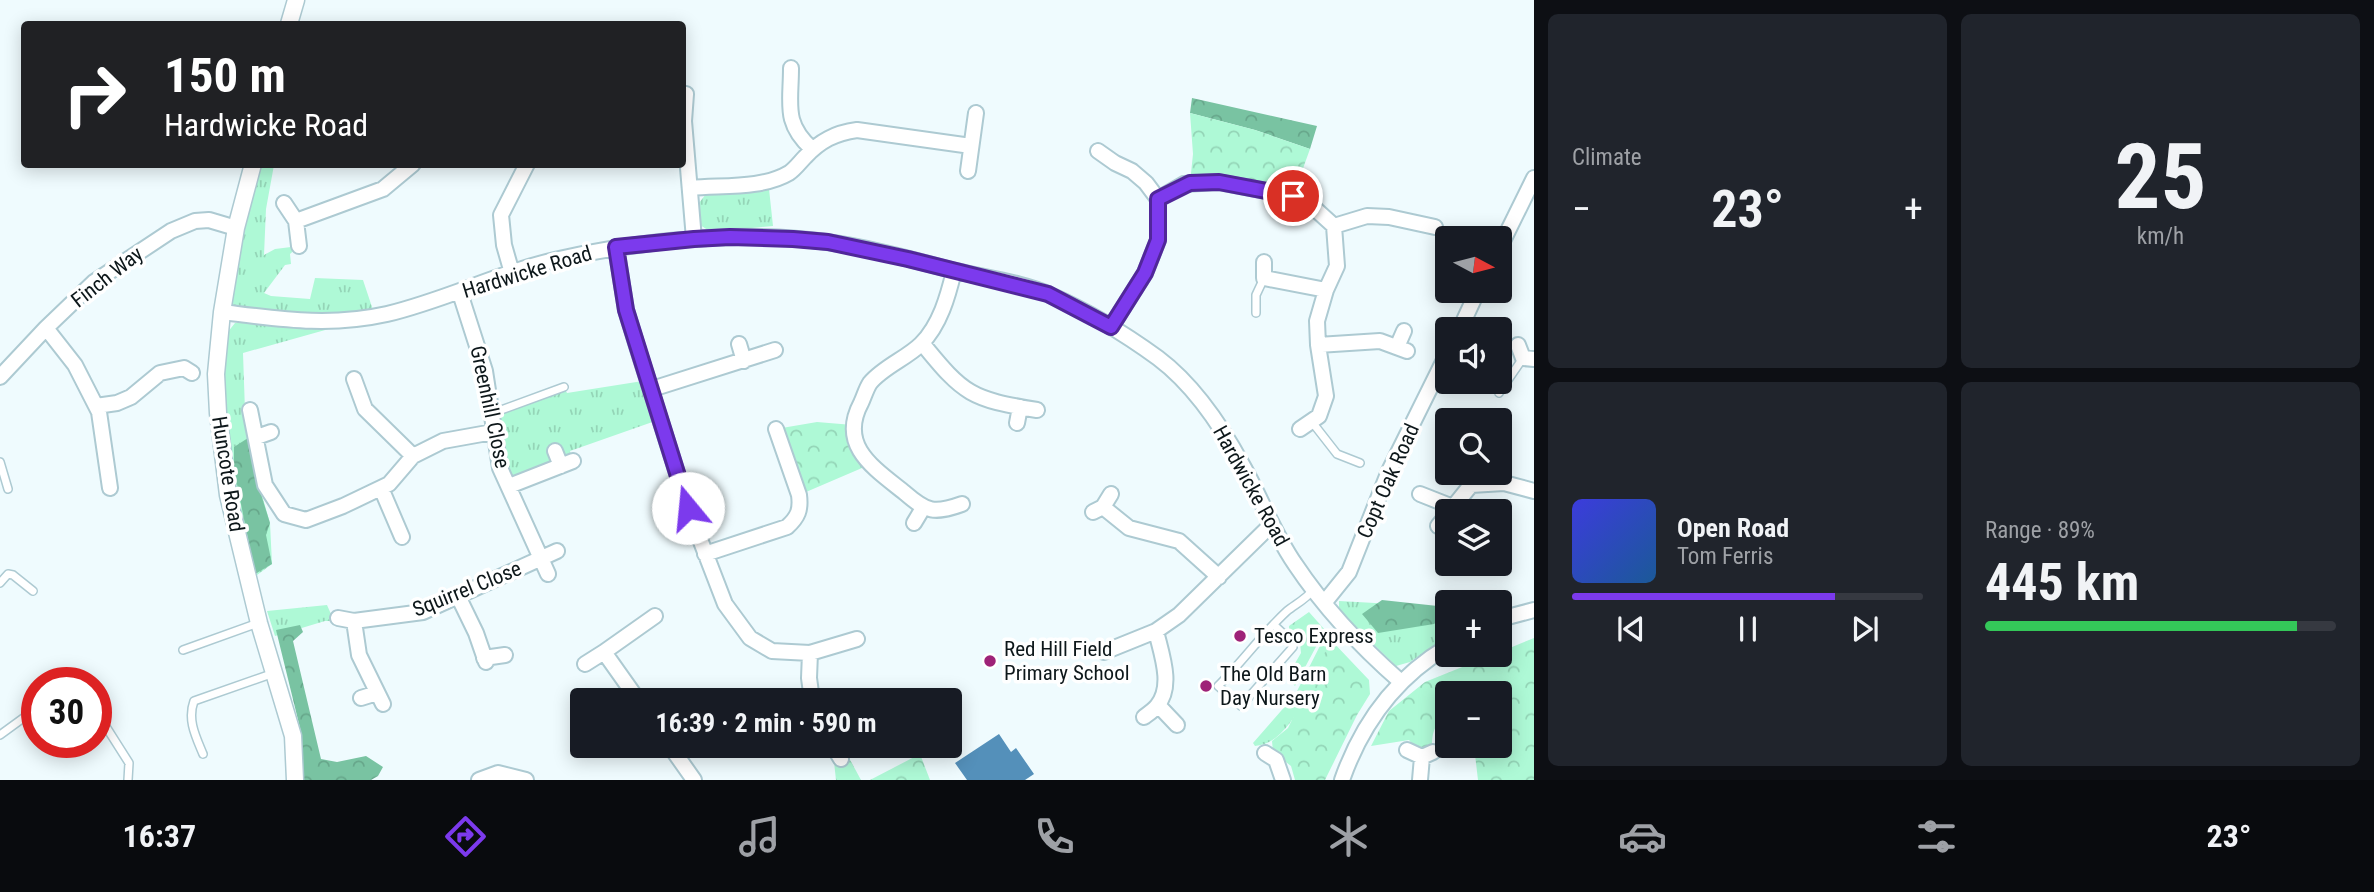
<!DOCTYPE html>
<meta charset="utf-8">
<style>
:root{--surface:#171b24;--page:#20242c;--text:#f1f3f6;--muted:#9ea1a6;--line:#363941;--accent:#7c3aed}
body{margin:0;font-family:"Roboto Condensed",sans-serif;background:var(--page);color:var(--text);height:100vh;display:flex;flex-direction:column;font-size:26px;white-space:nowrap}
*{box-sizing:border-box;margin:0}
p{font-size:23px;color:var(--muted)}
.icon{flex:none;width:38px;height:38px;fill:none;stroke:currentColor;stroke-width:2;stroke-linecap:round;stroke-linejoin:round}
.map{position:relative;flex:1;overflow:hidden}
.panel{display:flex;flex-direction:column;gap:14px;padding:14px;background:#0d0f14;width:840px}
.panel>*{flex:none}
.top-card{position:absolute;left:21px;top:21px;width:665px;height:147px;border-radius:7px;box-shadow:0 4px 18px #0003;background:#202124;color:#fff;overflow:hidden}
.needle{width:46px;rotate:97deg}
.buttons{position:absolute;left:1435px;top:226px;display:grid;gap:14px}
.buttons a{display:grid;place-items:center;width:77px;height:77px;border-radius:7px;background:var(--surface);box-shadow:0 4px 18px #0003;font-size:35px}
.speed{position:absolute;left:21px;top:667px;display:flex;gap:14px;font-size:35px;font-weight:700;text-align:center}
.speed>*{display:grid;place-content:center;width:91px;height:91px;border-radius:50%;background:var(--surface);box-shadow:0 4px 18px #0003;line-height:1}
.speed .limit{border:10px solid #d22;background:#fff;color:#111}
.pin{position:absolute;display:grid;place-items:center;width:60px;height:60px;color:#fff;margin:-30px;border:4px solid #fff;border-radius:50%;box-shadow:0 2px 7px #0007}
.me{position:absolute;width:77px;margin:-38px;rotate:343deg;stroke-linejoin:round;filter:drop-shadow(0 0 5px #0008)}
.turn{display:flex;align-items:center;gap:24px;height:147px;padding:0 28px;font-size:32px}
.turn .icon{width:91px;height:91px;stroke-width:2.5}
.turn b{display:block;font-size:49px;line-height:60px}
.big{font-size:52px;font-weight:700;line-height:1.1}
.panel .widget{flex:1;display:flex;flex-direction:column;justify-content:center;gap:10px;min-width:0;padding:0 24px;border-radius:10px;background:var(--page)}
.panel .dial{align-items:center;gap:0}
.dial b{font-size:91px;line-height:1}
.song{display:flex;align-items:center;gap:21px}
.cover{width:84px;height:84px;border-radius:10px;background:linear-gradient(135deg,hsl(240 70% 55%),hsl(210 70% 35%))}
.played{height:7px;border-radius:4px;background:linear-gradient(90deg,var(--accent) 75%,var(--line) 75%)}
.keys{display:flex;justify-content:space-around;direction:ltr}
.heat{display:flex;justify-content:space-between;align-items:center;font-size:38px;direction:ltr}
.charge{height:10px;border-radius:5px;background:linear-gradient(90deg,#34c759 89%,var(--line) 0)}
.panel .tiles{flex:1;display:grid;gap:14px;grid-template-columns:repeat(2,1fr)}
.trip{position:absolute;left:570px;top:688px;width:392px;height:70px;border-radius:7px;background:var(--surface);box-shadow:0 4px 18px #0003;font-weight:700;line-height:70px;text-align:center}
.menu{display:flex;height:112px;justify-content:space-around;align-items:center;background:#090b0e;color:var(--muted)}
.menu .icon{width:49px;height:49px}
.menu .selected{color:var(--accent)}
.menu b{font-size:32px;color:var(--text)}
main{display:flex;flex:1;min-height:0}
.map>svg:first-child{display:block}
</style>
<main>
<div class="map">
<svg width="1534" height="780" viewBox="0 0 1534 780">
<defs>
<pattern id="grass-tufts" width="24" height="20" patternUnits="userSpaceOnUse" patternTransform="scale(1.75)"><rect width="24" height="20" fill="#aef9d6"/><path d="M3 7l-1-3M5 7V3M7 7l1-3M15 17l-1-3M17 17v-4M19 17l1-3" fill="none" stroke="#94d5b7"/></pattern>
<pattern id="forest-crowns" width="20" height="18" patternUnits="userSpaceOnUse" patternTransform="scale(1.75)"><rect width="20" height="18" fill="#79c3a2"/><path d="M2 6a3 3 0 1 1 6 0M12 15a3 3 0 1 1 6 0" fill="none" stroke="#67a78b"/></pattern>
<pattern id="park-crowns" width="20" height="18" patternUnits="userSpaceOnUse" patternTransform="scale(1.75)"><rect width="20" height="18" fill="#aef9d6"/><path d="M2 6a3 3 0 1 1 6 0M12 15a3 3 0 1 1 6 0" fill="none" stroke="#94d5b7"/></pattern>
</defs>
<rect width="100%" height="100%" fill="#effbfe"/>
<!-- grass -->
<path fill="url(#grass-tufts)" d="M 253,165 L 274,165 L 266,209 L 264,255 L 275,249 L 299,246 L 290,254 L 291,264 L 285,265 L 264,293 L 271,296 L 310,299 L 315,278 L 363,280 L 375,316 L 243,353 L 245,411 L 257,478 L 270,523 L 272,564 L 253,578 L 225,446 L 223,338 L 235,323 L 271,321 L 222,312 Z
M 769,189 L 773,226 L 711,232 L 700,225 L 699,203 L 706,194 Z
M 649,380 L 661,419 L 570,451 L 573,461 L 509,486 L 493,413 L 564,387 L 567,393 Z
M 1339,601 L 1447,607 L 1447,637 L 1410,662 L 1396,666 L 1339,611 Z
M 327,605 L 334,621 L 325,621 L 275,636 L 267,611 Z
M 1309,612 L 1325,630 L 1295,686 L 1287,677 L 1301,653 L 1300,643 L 1289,633 L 1289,626 Z
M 1326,634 L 1331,640 C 1316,671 1294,744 1255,746 L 1253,743 L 1295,695 Z"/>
<!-- forest -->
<path fill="url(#forest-crowns)" d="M 1192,98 L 1317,126 L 1310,149 L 1255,130 L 1190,113 Z
M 248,438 L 260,491 L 270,523 L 266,535 L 272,564 L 255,574 L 234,469 L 234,447 Z
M 1382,600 L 1447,607 L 1447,614 L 1434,624 L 1378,633 L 1362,614 Z
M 300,625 L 303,632 L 293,641 L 321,759 L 337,762 L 366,756 L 383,767 L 378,776 L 371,780 L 303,780 L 301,732 L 276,630 Z"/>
<!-- park -->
<path fill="url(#park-crowns)" d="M 1190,113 L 1255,130 L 1310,149 L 1293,196 L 1190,183 L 1193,154 Z
M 817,422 L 853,425 L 869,465 L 799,495 L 776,429 Z
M 1534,638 L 1534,780 L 1478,780 L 1474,746 L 1500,746 L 1500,693 L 1447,693 L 1447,719 C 1433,722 1432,736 1432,748 L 1420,753 L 1409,740 L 1371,746 L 1389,711 L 1425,682 L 1492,655 L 1500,654 L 1500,652 Z
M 1331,640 L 1369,680 L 1370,694 L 1357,715 L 1325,780 L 1295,780 L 1291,766 L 1273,752 L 1272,741 L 1288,728 Z
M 920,754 L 930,780 L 870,780 Z
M 848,756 L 861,780 L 836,780 L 834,762 Z"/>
<!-- building -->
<path fill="#5490ba" d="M 999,734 L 1011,752 L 1016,748 L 1034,774 L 1025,780 L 967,780 L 955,763 Z"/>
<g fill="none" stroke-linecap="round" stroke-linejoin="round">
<defs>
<path id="service" d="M 1256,313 L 1256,295 L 1264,278
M 1499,393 L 1523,358
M 493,413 L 564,387
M 1312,422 L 1337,454 L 1360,463
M 0,462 L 8,489
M 0,583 L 8,574 L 13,575 L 33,591
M 1274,625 L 1290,640 L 1293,647 L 1241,706 L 1218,686 C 1242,662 1262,634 1287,611 C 1296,604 1306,599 1313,590
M 183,650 L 258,623
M 71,682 L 78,677
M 96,711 L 129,763 L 128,780
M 0,735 L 37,708
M 203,754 C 196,737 187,720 194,701 L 274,673"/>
<path id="minor" d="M 791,68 C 791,104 783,123 812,149
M 682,121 L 684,121 L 694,239
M 684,121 L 686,94
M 1098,151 L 1115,163 L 1132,171 L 1146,183 L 1158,199 L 1158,240 L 1145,273 L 1111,327
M 968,171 L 976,113
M 691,188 C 722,185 762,189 789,173 C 795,169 800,162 805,157 C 820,141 835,133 857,130 L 971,146
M 1158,199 L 1184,184 L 1218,182 L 1293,196 L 1313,207 L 1334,226 L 1337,266 L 1326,290 L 1317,321 L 1318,345 L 1326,396 L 1319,416 L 1300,429
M 284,203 L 296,221 L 383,189 L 413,164
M 296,221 L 299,246
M 1334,226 L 1367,216 L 1389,217 L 1435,227
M 616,247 L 626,310 L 636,343 L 688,508 L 725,604 L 750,638 L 772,651 L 810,653 L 809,678 L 812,700
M 1500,247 L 1534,178
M 1264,262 L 1264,278 L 1326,290
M 954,271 C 948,296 940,325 921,344 C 907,358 883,367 870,383 C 866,389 864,397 861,403 C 838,446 874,468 905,493 C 927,512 934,514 962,504
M 512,273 L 504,245 L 501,215 L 527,164
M 460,293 L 485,371 L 500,468 L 548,574
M 222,312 C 280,319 329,327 387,314 C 446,300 500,272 559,259 C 646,240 738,230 827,242 C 871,248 913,260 956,271 C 985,278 1024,283 1050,295 C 1087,311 1125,334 1158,358 C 1194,385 1222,427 1243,466 C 1261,498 1274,534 1295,564 C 1325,609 1361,647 1401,682
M 46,328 L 75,365 L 99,412 L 110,488
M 1460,329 L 1478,290
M 922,343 C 964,395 971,399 1037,410
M 739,344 L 744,361
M 1318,345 L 1380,341 L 1407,351
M 1518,345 L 1523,358 L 1534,359
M 1397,347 L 1404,331
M 0,377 L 46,328 L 94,282 L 171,231 L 195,221 L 209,220 L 236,228
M 354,379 L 365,409 L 413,456
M 652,389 L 775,350
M 96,406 L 117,403 L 131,397 L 160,373 L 184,368 L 192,373
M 250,410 L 265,485 L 284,514 L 306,520 L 343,506 L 389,484 L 413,456 L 443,441 L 493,432
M 1017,423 L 1020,407
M 257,437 L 271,432
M 555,451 L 561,466
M 509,486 L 573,461
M 381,488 L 402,537
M 1420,494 L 1453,507
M 1103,507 L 1111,494
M 1450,511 L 1471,485 L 1504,483 L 1534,491
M 1093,512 L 1103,507 L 1129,528 L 1179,541 L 1219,577
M 914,523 L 923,508
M 1438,526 L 1447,515
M 705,554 L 787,527 C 798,517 801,510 799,495 L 776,429
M 458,596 L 476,633 L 486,662
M 1324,603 L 1349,572 L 1389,471 L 1447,354
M 338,618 L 354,621
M 1500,619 L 1534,610
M 1104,652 L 1156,631 L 1179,615 L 1272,524
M 810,653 L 857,639
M 484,658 L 505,655
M 585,664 L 604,652
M 361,698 L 377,693
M 638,700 L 604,652 L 655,616
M 383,704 L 359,655 L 354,621 L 423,612 L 557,551
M 1158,705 L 1177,725
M 1144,717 C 1148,714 1154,710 1157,706 C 1174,686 1161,653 1156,631
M 670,746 L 694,780
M 833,746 L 841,759
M 1407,750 L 1422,757 L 1433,752
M 1265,753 L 1276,760 L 1283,780
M 479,780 L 498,773 L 526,780
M 1342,780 C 1362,723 1395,678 1447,647
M 1420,780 L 1422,757"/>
<path id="tertiary" d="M 289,24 L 296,0
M 253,164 L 236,228 L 222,312 L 216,374 L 218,413 L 228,495 L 259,623 L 293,736 L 295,780"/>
</defs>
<!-- service casing -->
<use href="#service" stroke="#adcad2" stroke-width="10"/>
<!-- minor casing -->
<use href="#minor" stroke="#adcad2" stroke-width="18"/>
<!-- tertiary casing -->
<use href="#tertiary" stroke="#adcad2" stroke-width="19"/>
<!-- service -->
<use href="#service" stroke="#fff" stroke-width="7"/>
<!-- minor -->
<use href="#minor" stroke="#fff" stroke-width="14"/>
<!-- tertiary -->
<use href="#tertiary" stroke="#fff" stroke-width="16"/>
</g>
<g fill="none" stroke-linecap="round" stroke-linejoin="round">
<defs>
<path id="route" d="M 688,508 L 626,310 L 616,247 L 694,239 L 730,237 L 793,239 L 828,242 L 908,259 L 1048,294 L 1111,327 L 1145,273 L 1158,240 L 1158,199 L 1190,183 L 1219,182 L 1293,196"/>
</defs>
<!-- route casing -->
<use href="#route" stroke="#51269a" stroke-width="18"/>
<!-- route -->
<use href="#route" stroke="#7c3aed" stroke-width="12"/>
</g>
<!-- markers -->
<g fill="#9e2278" stroke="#fff" stroke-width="2.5">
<circle cx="1240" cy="636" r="7"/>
<circle cx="990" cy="661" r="7"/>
<circle cx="1206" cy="686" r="7"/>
</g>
<g text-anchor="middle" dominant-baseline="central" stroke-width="7" stroke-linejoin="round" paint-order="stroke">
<!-- street labels -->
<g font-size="21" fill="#0d171a" stroke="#fff">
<text transform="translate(527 272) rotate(-17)">Hardwicke Road</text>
<text transform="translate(107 277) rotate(-38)">Finch Way</text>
<text transform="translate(490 407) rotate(78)">Greenhill Close</text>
<text transform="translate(228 474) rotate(81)">Huncote Road</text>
<text transform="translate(1388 481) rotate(-66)">Copt Oak Road</text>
<text transform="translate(1251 486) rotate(61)">Hardwicke Road</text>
<text transform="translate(467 589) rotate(-22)">Squirrel Close</text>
</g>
<!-- poi labels -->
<g font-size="21" fill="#0d171a" stroke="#fff" text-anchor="start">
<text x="1254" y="636">Tesco Express</text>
<text x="1004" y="649">Red Hill Field<tspan x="1004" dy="24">Primary School</tspan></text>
<text x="1220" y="674">The Old Barn<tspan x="1220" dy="24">Day Nursery</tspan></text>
</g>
</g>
</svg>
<div class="buttons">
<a><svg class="needle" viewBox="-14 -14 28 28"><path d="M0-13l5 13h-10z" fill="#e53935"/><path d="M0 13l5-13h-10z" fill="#9ea1a6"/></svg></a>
<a><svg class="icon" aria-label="sound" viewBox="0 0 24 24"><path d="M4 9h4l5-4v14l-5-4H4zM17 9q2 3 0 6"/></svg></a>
<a><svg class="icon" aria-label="search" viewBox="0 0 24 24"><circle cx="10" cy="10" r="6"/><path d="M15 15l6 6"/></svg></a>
<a><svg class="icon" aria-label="layers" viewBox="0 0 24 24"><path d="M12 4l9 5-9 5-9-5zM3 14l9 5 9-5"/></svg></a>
<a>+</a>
<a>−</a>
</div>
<div class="speed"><div class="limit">30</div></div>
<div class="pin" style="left:1293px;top:196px;background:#d93025"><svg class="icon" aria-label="arrive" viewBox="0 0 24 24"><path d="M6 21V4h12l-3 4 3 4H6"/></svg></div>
<svg class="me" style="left:688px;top:508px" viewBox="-20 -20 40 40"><circle r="19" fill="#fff"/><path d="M0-13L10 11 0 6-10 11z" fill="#7c3aed"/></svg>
<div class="trip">16:39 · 2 min · 590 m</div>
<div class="top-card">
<div class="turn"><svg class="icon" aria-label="right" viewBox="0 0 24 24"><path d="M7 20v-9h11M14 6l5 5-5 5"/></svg><div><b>150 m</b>Hardwicke Road</div></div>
</div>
</div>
<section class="panel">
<div class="tiles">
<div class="widget"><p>Climate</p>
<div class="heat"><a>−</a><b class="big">23°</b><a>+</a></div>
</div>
<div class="widget dial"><b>25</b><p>km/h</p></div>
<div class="widget">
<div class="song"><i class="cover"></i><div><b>Open Road</b><p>Tom Ferris</p></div></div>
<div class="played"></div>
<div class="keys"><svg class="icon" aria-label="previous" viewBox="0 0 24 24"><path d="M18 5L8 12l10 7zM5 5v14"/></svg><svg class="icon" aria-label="pause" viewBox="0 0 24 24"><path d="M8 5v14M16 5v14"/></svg><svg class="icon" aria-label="next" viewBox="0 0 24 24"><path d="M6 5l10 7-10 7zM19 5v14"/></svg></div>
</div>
<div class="widget"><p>Range · 89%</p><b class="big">445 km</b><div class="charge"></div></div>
</div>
</section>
</main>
<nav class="menu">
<b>16:37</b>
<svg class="icon selected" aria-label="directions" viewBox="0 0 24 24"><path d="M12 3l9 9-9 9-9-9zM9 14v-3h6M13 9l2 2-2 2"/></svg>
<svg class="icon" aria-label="music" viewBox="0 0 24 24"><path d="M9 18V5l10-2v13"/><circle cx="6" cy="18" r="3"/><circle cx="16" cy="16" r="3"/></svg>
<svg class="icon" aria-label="phone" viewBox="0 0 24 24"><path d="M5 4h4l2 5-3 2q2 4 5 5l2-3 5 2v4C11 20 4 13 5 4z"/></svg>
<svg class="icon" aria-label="climate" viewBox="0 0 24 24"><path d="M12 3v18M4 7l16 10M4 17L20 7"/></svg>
<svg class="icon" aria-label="car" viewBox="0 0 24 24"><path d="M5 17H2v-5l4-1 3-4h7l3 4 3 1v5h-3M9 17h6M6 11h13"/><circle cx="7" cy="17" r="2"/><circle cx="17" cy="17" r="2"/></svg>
<svg class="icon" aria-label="filters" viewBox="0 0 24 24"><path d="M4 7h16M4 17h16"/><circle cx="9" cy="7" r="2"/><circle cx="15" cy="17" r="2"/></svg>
<b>23°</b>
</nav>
